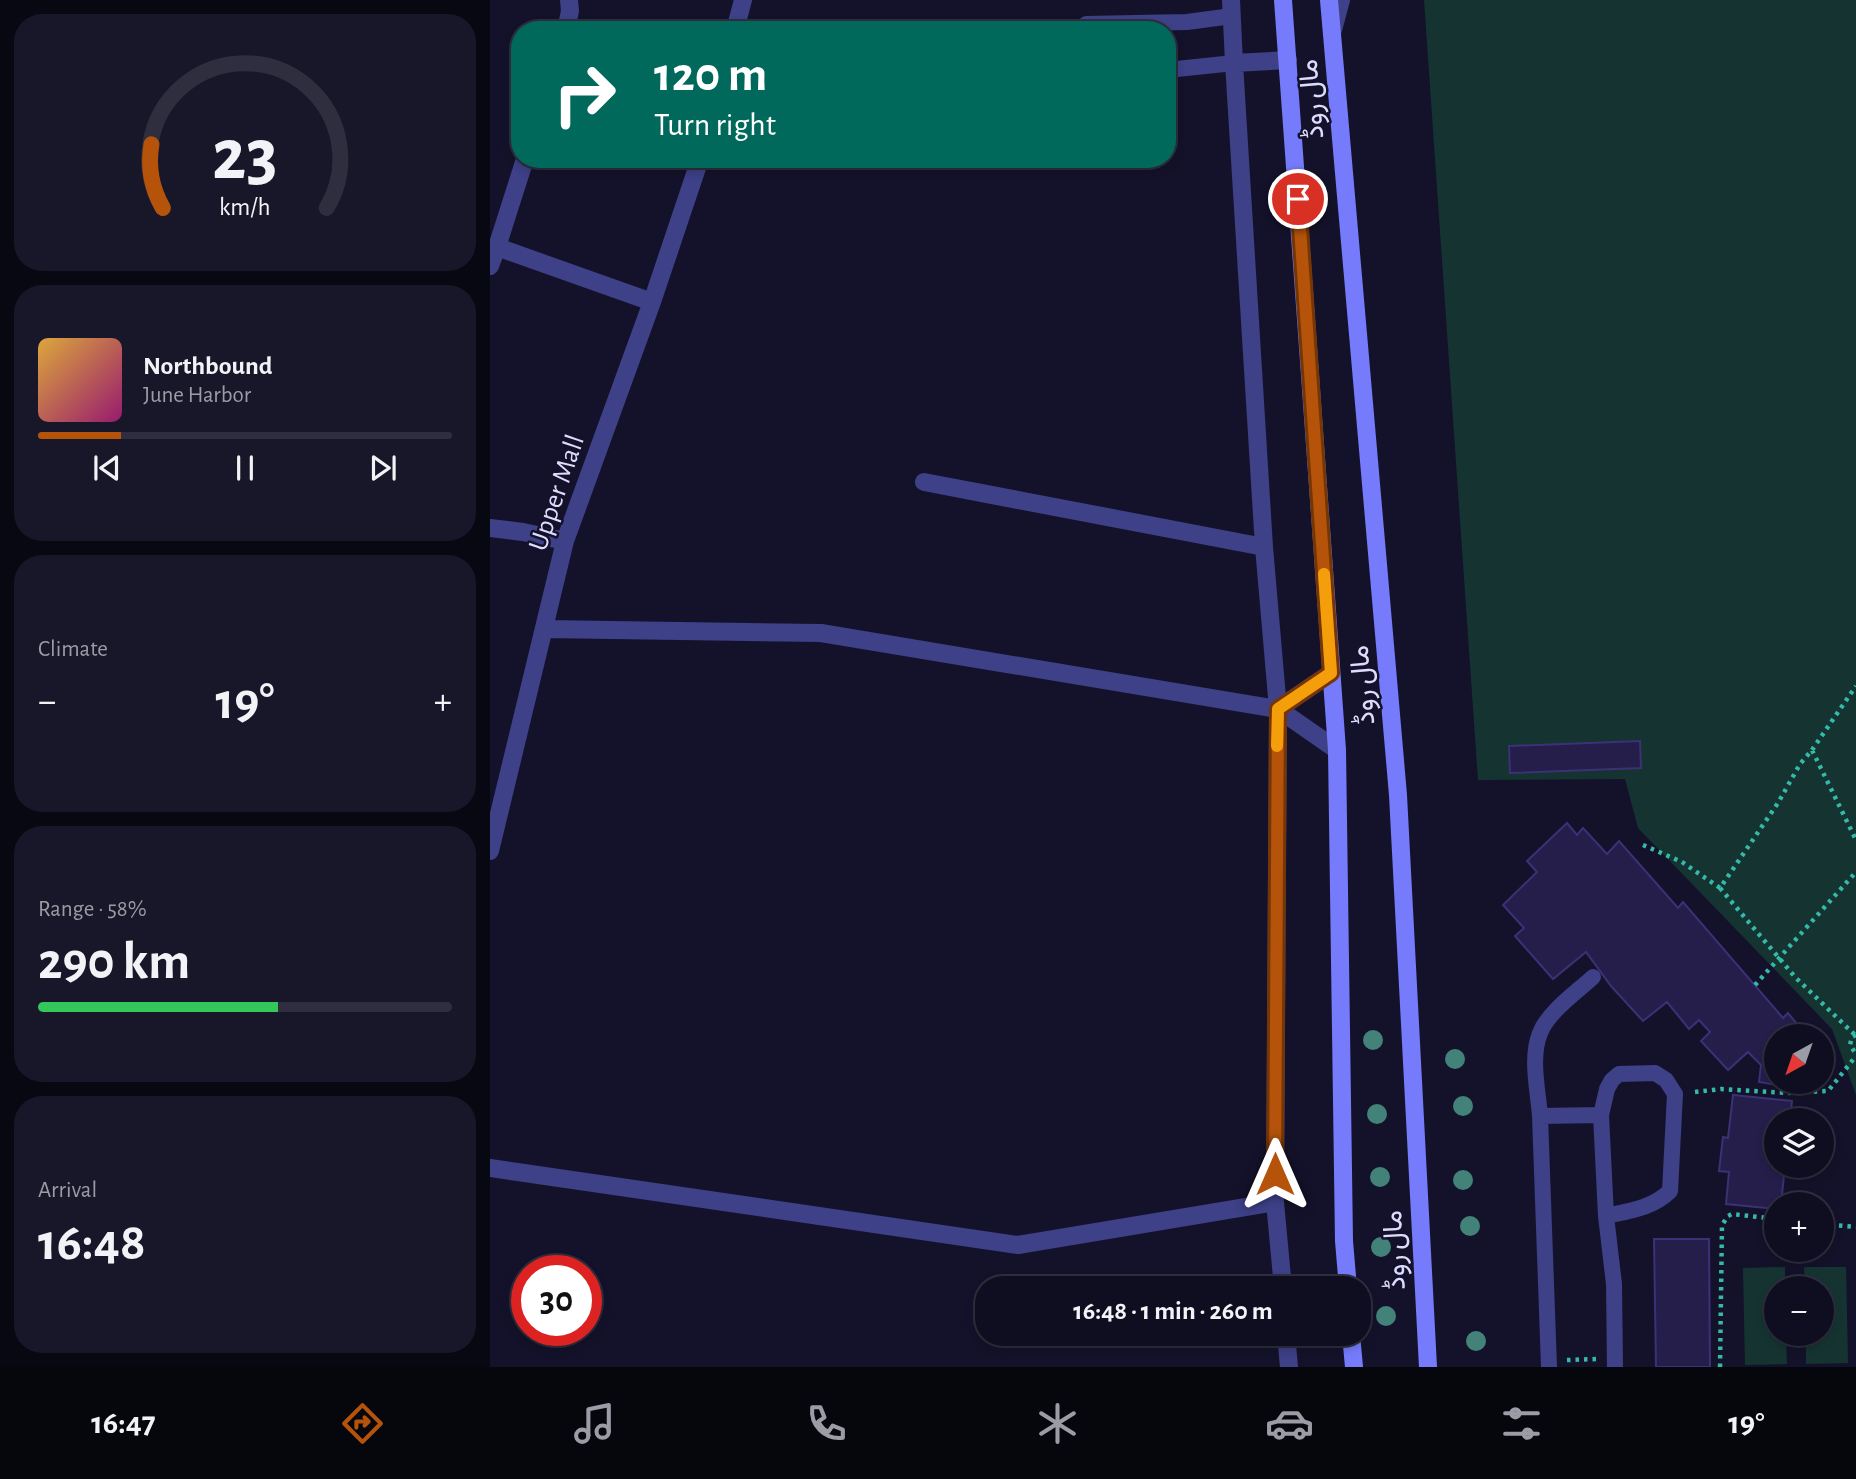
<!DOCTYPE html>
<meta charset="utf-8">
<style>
:root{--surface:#0f0e20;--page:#181729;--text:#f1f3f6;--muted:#9b9ca5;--line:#2f2e3e;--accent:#b45309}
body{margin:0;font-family:"Alegreya Sans",Vazirmatn,sans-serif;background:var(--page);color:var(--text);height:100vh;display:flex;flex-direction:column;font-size:26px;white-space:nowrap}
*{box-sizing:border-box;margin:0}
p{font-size:23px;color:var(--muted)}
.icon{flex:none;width:38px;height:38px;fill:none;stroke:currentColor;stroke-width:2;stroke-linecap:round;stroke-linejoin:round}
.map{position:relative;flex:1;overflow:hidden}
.panel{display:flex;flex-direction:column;gap:14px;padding:14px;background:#080812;width:490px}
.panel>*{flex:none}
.top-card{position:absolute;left:21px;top:21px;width:665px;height:147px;border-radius:28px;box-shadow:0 4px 10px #0003,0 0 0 2px var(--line);background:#00695c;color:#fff;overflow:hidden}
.needle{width:46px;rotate:220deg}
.buttons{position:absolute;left:1274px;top:1024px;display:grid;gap:14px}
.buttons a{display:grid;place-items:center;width:70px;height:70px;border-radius:50%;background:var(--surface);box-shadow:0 4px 10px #0003,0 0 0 2px var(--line);font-size:35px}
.speed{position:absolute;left:21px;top:1255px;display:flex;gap:14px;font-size:35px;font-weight:700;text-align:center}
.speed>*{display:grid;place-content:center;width:91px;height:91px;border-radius:50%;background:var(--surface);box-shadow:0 4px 10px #0003,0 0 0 2px var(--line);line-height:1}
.speed .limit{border:10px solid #d22;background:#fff;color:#111}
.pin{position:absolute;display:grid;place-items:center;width:60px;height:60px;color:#fff;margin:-30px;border:4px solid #fff;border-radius:50%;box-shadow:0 2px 7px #0007}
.me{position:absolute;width:77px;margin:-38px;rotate:0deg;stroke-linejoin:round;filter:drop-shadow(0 0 5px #0008)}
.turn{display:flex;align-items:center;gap:24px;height:147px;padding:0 28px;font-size:32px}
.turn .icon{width:91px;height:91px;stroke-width:2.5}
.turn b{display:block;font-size:49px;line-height:60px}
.big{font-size:52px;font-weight:700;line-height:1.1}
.panel .tile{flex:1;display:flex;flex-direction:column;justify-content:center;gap:10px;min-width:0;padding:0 24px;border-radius:28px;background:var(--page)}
.panel .dial{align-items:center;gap:0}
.dial svg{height:182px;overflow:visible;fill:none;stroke:var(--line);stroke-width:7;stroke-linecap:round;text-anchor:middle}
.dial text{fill:var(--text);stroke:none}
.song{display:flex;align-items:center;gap:21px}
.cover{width:84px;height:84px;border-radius:10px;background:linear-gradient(135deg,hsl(40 70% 55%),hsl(320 70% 35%))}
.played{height:7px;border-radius:4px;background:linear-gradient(90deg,var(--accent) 20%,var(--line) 20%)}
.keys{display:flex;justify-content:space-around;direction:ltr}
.heat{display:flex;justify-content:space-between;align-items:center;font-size:38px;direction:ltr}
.charge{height:10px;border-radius:5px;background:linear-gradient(90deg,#34c759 58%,var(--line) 0)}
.trip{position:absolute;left:485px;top:1276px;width:396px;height:70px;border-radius:28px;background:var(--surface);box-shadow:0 4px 10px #0003,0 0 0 2px var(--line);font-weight:700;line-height:70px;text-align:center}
.tabs{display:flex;height:112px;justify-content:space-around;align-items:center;background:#06060d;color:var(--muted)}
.tabs .icon{width:49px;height:49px}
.tabs .selected{color:var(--accent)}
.tabs b{font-size:32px;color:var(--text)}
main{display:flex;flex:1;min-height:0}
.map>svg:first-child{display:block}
</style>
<main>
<section class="panel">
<div class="tile dial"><svg viewBox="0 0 100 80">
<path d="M14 69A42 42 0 1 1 86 69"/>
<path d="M14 69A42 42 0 0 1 9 41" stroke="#b45309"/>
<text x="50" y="56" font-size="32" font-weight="700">23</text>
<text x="50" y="72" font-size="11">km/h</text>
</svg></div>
<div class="tile">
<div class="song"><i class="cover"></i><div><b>Northbound</b><p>June Harbor</p></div></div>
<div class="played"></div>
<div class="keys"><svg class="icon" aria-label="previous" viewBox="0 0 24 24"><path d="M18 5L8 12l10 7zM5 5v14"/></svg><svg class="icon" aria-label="pause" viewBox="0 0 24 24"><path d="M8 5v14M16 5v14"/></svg><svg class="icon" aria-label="next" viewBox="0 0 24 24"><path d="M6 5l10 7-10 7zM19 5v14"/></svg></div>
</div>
<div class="tile"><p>Climate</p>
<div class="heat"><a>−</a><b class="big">19°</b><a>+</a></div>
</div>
<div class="tile"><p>Range · 58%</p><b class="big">290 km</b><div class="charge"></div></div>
<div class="tile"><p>Arrival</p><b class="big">16:48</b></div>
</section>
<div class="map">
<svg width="1366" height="1367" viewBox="0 0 1366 1367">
<rect width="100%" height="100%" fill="#14122a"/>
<!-- green -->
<path fill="#153431" d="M 934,0 L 1366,0 L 1366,1095 L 1342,1029 L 1148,828 L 1135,779 L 988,780 Z
M 1295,1267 L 1295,1288 L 1286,1288 L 1286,1334 L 1296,1334 L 1297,1364 L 1255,1365 L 1253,1268 Z
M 1314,1267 L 1356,1267 L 1358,1363 L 1316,1364 L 1316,1334 L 1332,1334 L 1332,1288 L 1315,1288 Z"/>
<!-- building -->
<path fill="#251e4b" stroke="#3b3176" stroke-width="2" d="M 1150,741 L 1151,768 L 1020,773 L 1019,746 Z
M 1077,823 L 1087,835 L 1093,828 L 1117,854 L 1129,841 L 1188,908 L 1193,902 L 1293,1018 L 1298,1013 L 1317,1036 L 1286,1036 L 1286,1082 L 1293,1082 L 1293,1086 L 1269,1082 L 1271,1065 L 1258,1052 L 1238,1070 L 1211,1041 L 1220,1032 L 1209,1020 L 1199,1029 L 1177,1002 L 1153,1021 L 1121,986 L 1096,952 L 1063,979 L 1025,936 L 1034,928 L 1013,905 L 1047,872 L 1037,861 Z
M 1243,1095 L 1302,1101 L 1300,1120 L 1286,1120 L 1286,1166 L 1295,1166 L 1291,1204 L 1286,1204 L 1286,1209 L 1236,1204 L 1239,1172 L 1229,1171 L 1233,1137 L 1238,1138 Z
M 1164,1239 L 1219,1239 L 1220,1367 L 1166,1367 Z"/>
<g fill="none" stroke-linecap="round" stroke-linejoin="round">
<!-- path -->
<path stroke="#35b9a9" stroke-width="4.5" stroke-dasharray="3.5 5" stroke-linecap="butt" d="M 1322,750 L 1366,686
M 1153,845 L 1192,862 L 1230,888 L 1288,803 L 1310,764 L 1322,750 L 1366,840
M 1230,888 L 1305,977 L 1365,1035
M 1265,985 L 1366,872
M 1366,1035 L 1362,1037 L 1360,1045 L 1366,1054
M 1205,1092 L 1231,1089 L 1297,1093 L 1338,1091 L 1366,1056
M 1332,1224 L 1366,1227
M 1077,1360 L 1107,1359
M 1230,1367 L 1232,1225 L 1238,1216 L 1242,1214 L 1286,1219"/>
<!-- service -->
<path stroke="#3e4088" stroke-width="16" d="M 596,30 L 596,24 L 697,22 L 742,16
M 677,70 L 744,63
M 1111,1115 L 1117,1089 L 1122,1080 L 1129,1074 L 1165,1073 L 1176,1080 L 1185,1094 L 1180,1191 C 1163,1208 1139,1211 1116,1216
M 1050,1116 C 1048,1090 1040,1058 1050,1033 C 1058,1012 1087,992 1103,977
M 1059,1367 L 1050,1116 L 1111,1115 L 1116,1216 L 1124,1284 L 1125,1367"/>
<!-- minor -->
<path stroke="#3e4088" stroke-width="18" d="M 741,0 L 744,63 L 798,60
M 76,30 L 80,11 L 79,0
M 245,30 L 253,0
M 843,30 L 851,0
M 744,63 L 774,547 L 788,709 L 785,1202 L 793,1288
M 35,159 L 7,247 L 162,302
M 0,266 L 7,247
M 434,482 L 774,547
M 0,528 L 33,532 L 75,541
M 54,629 L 331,633 L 788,709 L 847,750
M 788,709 L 841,673
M 0,851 L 75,541 L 162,302 L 210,159
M 0,1168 L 528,1245 L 785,1202
M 796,1334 L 799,1367"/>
<!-- secondary -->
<path stroke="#767bfb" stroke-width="18" d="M 793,0 L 847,750 L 854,1241 L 858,1288
M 839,0 L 908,795 L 938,1367
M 861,1334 L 864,1367"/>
</g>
<!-- trees -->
<g fill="#428279">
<circle cx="883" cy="1040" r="10"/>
<circle cx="965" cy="1059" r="10"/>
<circle cx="973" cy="1106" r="10"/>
<circle cx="887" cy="1114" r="10"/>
<circle cx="890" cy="1177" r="10"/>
<circle cx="973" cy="1180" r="10"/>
<circle cx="980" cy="1226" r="10"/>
<circle cx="891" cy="1247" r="10"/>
<circle cx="896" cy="1316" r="10"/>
<circle cx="986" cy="1341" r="10"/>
</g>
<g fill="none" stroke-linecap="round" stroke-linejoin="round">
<defs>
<path id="route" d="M 785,1174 L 788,709 L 841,673 L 808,199"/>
</defs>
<!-- route casing -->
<use href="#route" stroke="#753606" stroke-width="18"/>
<!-- route -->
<use href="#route" stroke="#b45309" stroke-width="12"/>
<!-- slow -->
<path stroke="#f59e0b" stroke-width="12" d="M 787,746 L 788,709 L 841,673 L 834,574"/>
</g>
<g text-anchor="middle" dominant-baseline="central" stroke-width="5" stroke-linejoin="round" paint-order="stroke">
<!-- street labels -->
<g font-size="28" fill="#dedcfe" stroke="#14122a">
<text transform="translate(822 99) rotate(-95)">مال روڈ</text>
<text transform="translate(67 493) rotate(-71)">Upper Mall</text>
<text transform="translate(873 685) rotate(-95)">مال روڈ</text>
<text transform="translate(905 1250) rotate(-93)">مال روڈ</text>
</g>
</g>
</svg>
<div class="buttons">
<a><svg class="needle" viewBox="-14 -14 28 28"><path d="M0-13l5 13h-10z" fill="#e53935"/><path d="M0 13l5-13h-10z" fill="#9b9ca5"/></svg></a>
<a><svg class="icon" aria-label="layers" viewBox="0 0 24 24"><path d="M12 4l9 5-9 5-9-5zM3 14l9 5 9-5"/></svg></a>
<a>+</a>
<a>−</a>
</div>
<div class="speed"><div class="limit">30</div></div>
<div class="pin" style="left:808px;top:199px;background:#d93025"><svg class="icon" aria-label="arrive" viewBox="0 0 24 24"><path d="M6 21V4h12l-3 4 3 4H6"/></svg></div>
<svg class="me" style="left:785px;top:1174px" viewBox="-20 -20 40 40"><path d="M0-17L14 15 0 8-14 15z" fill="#b45309" stroke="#fff" stroke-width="4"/></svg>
<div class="trip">16:48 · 1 min · 260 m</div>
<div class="top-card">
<div class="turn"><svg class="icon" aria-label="right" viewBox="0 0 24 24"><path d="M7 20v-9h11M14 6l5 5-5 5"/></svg><div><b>120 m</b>Turn right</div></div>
</div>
</div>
</main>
<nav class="tabs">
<b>16:47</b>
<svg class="icon selected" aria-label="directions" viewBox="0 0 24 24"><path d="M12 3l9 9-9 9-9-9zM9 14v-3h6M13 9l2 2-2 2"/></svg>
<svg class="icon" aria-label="music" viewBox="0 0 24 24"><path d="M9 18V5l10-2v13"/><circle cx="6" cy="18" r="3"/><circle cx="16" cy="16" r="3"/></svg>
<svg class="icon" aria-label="phone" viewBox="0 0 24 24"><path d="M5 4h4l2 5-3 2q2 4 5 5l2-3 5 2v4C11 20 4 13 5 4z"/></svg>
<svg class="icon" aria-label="climate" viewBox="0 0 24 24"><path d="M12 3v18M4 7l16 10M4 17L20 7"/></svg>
<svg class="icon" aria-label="car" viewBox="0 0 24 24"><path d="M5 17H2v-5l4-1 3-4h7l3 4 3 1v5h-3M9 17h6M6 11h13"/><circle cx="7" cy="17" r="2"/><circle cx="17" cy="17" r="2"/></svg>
<svg class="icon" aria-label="filters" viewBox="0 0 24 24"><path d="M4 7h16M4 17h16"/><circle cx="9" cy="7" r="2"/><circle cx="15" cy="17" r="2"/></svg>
<b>19°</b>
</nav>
